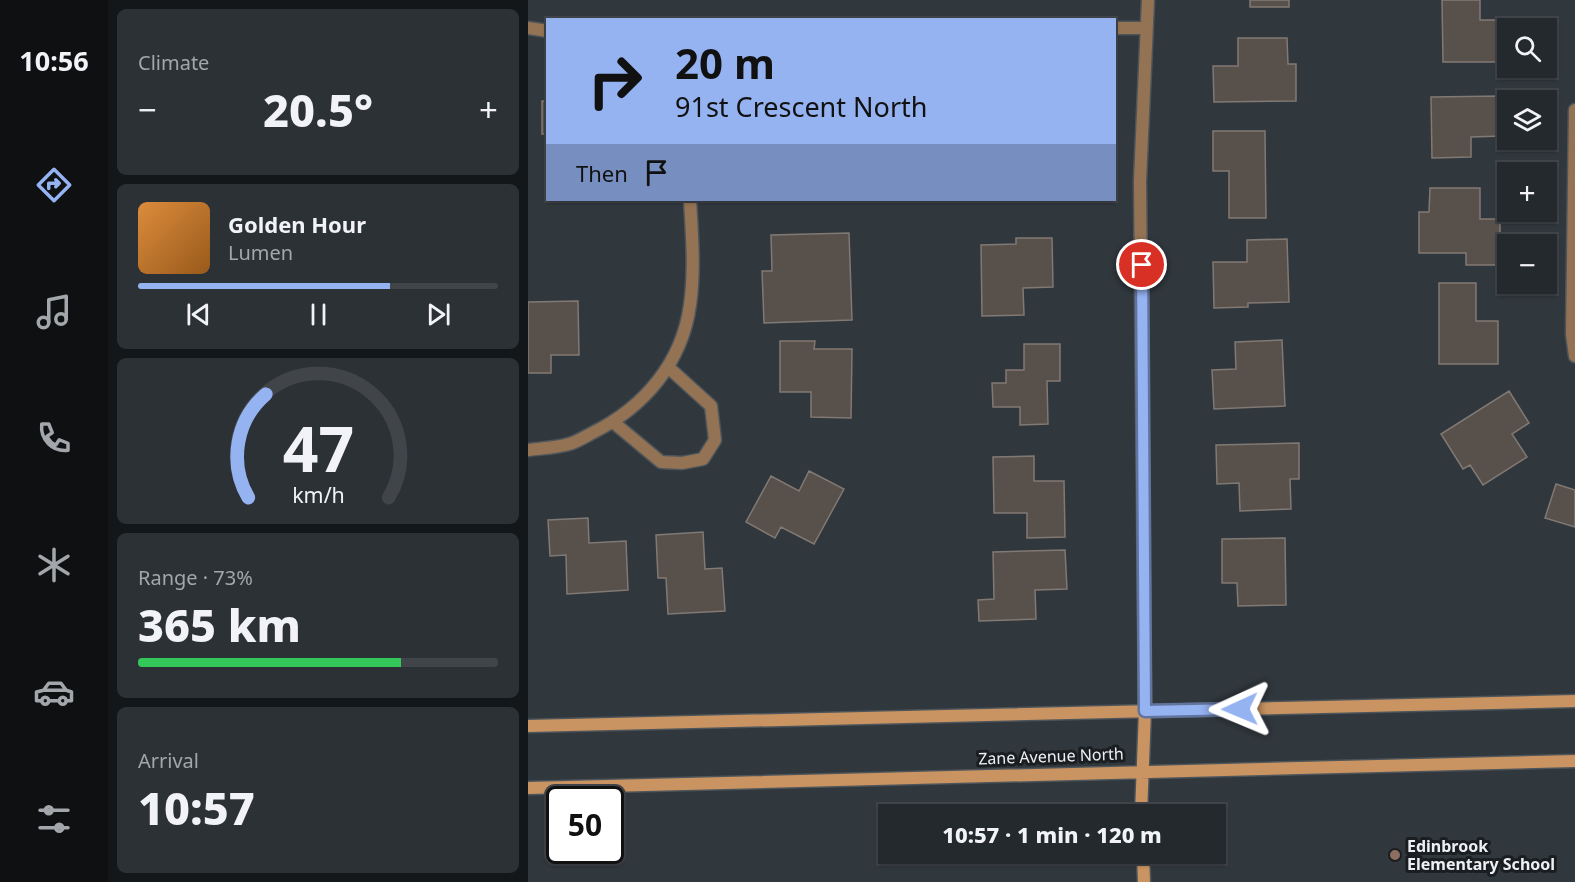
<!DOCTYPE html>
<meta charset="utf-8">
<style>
:root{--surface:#24292e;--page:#2c3136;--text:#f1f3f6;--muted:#a3a6aa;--line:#41454a;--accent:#95b2f1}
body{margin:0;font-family:"Noto Sans",sans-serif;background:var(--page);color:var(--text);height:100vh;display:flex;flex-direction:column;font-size:22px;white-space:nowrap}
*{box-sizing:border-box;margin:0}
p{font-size:20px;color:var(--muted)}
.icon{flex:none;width:33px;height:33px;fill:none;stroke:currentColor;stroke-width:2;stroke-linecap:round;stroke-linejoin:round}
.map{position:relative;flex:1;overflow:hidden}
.sheet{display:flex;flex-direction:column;gap:9px;padding:9px;background:#141719;width:420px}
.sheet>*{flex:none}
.hud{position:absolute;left:18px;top:18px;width:570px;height:183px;border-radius:0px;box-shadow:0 2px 4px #0004,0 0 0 2px var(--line);background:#95b2f1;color:#111;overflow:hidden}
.fabs{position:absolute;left:969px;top:18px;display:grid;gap:12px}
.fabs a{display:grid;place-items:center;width:60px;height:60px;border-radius:0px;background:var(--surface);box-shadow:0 2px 4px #0004,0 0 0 2px var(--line);font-size:30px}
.speed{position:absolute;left:18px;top:786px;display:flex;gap:12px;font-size:30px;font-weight:700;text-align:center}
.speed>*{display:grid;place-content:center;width:78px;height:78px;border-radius:50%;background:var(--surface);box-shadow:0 2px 4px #0004,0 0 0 2px var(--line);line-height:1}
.speed .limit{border:3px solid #111;border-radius:9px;background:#fff;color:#111}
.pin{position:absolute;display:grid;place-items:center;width:51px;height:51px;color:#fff;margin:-26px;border:3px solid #fff;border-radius:50%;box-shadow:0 2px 6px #0007}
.me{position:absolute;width:66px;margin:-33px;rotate:269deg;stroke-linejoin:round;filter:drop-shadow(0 0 4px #0008)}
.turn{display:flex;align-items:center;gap:21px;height:126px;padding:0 30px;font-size:27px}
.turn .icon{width:78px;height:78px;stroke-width:2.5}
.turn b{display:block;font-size:42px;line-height:51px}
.then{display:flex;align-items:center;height:57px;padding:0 30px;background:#0003;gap:12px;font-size:22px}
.big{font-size:45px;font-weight:800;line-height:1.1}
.sheet .widget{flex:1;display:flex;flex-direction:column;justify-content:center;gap:9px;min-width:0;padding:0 21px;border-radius:9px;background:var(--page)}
.sheet .dial{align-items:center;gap:0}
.dial svg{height:156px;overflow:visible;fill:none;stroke:var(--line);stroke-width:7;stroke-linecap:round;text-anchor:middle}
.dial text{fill:var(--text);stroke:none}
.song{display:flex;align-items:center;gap:18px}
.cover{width:72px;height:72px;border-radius:9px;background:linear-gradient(135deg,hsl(30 70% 55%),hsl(30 70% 35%))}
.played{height:6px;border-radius:3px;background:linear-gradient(90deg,var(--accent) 70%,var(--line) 70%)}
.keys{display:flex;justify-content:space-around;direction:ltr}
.heat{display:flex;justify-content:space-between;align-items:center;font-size:33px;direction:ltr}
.charge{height:9px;border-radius:4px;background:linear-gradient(90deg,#34c759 73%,var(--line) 0)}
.trip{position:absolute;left:350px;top:804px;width:348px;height:60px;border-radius:0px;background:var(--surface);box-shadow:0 2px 4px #0004,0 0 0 2px var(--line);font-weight:800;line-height:60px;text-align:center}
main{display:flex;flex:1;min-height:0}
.menu{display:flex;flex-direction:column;width:108px;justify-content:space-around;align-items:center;background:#0e1012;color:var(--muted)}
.menu .icon{width:42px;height:42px}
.menu .current{color:var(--accent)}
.menu b{font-size:27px;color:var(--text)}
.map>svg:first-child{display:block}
</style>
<main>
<nav class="menu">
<b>10:56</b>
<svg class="icon current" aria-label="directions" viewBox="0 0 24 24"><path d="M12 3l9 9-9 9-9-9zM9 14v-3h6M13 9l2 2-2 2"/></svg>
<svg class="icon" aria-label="music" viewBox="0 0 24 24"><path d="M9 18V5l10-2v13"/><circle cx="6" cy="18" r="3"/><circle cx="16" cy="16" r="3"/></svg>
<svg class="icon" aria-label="phone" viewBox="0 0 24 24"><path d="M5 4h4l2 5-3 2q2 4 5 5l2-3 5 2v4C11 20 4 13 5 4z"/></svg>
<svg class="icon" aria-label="climate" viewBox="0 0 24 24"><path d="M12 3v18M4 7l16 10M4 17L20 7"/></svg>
<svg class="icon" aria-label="car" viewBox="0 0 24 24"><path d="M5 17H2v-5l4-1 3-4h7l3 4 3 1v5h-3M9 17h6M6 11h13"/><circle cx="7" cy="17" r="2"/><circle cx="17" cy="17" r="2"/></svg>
<svg class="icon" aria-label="filters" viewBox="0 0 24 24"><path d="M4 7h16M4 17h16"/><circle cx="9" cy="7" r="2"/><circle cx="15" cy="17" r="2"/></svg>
</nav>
<section class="sheet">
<div class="widget"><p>Climate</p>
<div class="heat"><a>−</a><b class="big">20.5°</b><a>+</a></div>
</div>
<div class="widget">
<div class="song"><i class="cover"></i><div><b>Golden Hour</b><p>Lumen</p></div></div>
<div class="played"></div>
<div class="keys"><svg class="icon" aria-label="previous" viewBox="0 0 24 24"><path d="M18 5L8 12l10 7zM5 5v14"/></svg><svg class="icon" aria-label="pause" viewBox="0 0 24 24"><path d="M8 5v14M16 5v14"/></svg><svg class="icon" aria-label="next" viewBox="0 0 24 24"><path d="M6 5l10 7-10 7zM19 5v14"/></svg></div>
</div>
<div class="widget dial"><svg viewBox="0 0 100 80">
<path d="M14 69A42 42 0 1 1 86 69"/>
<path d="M14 69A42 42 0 0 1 23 16" stroke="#95b2f1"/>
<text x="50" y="56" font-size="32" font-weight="700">47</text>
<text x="50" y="72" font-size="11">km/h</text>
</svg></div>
<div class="widget"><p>Range · 73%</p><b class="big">365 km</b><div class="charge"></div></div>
<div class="widget"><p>Arrival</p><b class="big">10:57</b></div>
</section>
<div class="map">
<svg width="1047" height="882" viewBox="0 0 1047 882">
<rect width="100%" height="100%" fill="#30373d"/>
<!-- building -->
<path fill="#58504b" stroke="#817973" stroke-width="1.5" d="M 722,0 L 761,0 L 761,7 L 722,7 Z
M 914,0 L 952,0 L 952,20 L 974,20 L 974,62 L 915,62 Z
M 710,38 L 759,38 L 760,64 L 768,64 L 768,101 L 686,102 L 685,66 L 710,66 Z
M 973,96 L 974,136 L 943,137 L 943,157 L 904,158 L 903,97 Z
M 14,101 L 20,101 L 20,134 L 14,134 Z
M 685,131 L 737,131 L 738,218 L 701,218 L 701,171 L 685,171 Z
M 902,188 L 952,188 L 952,219 L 972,219 L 972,265 L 938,265 L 938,253 L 891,253 L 891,212 L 901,212 Z
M 321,233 L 324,320 L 236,323 L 234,271 L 244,271 L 243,235 Z
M 488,238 L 524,238 L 525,287 L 495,288 L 496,315 L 454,316 L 453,245 L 488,244 Z
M 759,239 L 761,302 L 720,303 L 720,307 L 686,308 L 685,262 L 719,262 L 719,240 Z
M 911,283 L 948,283 L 948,321 L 970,321 L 970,364 L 911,364 Z
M 50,301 L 51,355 L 23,355 L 23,373 L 0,373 L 0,302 Z
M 754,340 L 757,406 L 686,409 L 684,370 L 708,369 L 707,342 Z
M 252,341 L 287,341 L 286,349 L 324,349 L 323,418 L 283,417 L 283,392 L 252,392 Z
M 496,344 L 532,344 L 532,381 L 519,381 L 520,424 L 492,425 L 492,407 L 465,407 L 464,383 L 478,383 L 478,370 L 496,370 Z
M 981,391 L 1001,423 L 984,434 L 999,457 L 955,485 L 942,465 L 935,469 L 913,434 Z
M 771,443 L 771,479 L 762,479 L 763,509 L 712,511 L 711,483 L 689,484 L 688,445 Z
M 506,456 L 506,481 L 536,481 L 537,537 L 499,538 L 499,513 L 466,513 L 465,457 Z
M 281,471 L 316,489 L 286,544 L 253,527 L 247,538 L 218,522 L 243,476 L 271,491 Z
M 1028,484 L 1047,490 L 1047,527 L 1017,518 Z
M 60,518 L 61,543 L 98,541 L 100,590 L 39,594 L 38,555 L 22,556 L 20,520 Z
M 175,532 L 177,569 L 194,568 L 197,611 L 140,614 L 138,578 L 130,578 L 128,535 Z
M 757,538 L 758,605 L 710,606 L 709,583 L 694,583 L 694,539 Z
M 537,550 L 539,589 L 507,590 L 508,619 L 451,621 L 450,600 L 466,599 L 465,552 Z"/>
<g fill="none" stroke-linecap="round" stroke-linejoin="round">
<defs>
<path id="lane" d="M 85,422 L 133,462 L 154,463 L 175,459 L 187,440 L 183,406 L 140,367"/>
<path id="street" d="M 0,28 L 20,31
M 586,28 L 617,28
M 1047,110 L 1044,334 L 1047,356
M 0,450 C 13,448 28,448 41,444 C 49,442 58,436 66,432 C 116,407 154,363 162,305 C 167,270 164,235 162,200
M 617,711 L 612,181 L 620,0"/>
<path id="secondary" d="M 0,726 L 1047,701
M 0,788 L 1047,761
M 613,814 L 617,711
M 615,854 L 616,882"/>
</defs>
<!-- lane casing -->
<use href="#lane" stroke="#4e555a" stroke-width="15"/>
<!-- street casing -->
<use href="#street" stroke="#4e555a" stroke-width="15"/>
<!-- secondary casing -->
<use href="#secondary" stroke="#4e555a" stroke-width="15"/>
<!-- lane -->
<use href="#lane" stroke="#947354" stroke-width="12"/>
<!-- street -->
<use href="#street" stroke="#947354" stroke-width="12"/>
<!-- secondary -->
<use href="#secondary" stroke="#c99462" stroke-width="12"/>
</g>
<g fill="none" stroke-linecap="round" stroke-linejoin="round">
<defs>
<path id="route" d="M 614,265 L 617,711 L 712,709"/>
</defs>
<!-- route casing -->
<use href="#route" stroke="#61749d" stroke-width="15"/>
<!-- route -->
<use href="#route" stroke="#95b2f1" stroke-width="10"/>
</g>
<!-- markers -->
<circle fill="#8d6e63" stroke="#1b1e21" stroke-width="2" cx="867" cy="855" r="6"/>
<g text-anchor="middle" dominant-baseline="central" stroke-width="6" stroke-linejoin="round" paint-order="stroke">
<!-- street labels -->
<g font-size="16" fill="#ecf0f4" stroke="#1b1e21">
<text transform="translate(523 756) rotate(-2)">Zane Avenue North</text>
</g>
<!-- poi labels -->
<g font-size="16" font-weight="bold" fill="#ecf0f4" stroke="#1b1e21" text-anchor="start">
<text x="879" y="846">Edinbrook<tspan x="879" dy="18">Elementary School</tspan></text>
</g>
</g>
</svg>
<div class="fabs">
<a><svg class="icon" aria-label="search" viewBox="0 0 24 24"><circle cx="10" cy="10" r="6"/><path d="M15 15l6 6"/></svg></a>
<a><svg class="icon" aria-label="layers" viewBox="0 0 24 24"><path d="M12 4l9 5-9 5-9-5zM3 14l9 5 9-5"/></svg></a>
<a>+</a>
<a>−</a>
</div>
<div class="speed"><div class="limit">50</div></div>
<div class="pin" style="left:614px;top:265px;background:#d93025"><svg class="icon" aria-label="arrive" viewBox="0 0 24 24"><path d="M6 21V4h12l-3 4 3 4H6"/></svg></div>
<svg class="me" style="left:712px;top:709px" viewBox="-20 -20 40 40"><path d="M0-17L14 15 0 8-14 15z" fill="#95b2f1" stroke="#fff" stroke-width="4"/></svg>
<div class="trip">10:57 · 1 min · 120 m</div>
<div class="hud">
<div class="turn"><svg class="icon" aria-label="right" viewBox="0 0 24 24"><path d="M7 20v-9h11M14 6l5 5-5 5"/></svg><div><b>20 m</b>91st Crescent North</div></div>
<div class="then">Then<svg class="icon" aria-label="arrive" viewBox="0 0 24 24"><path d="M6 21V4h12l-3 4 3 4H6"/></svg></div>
</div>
</div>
</main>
